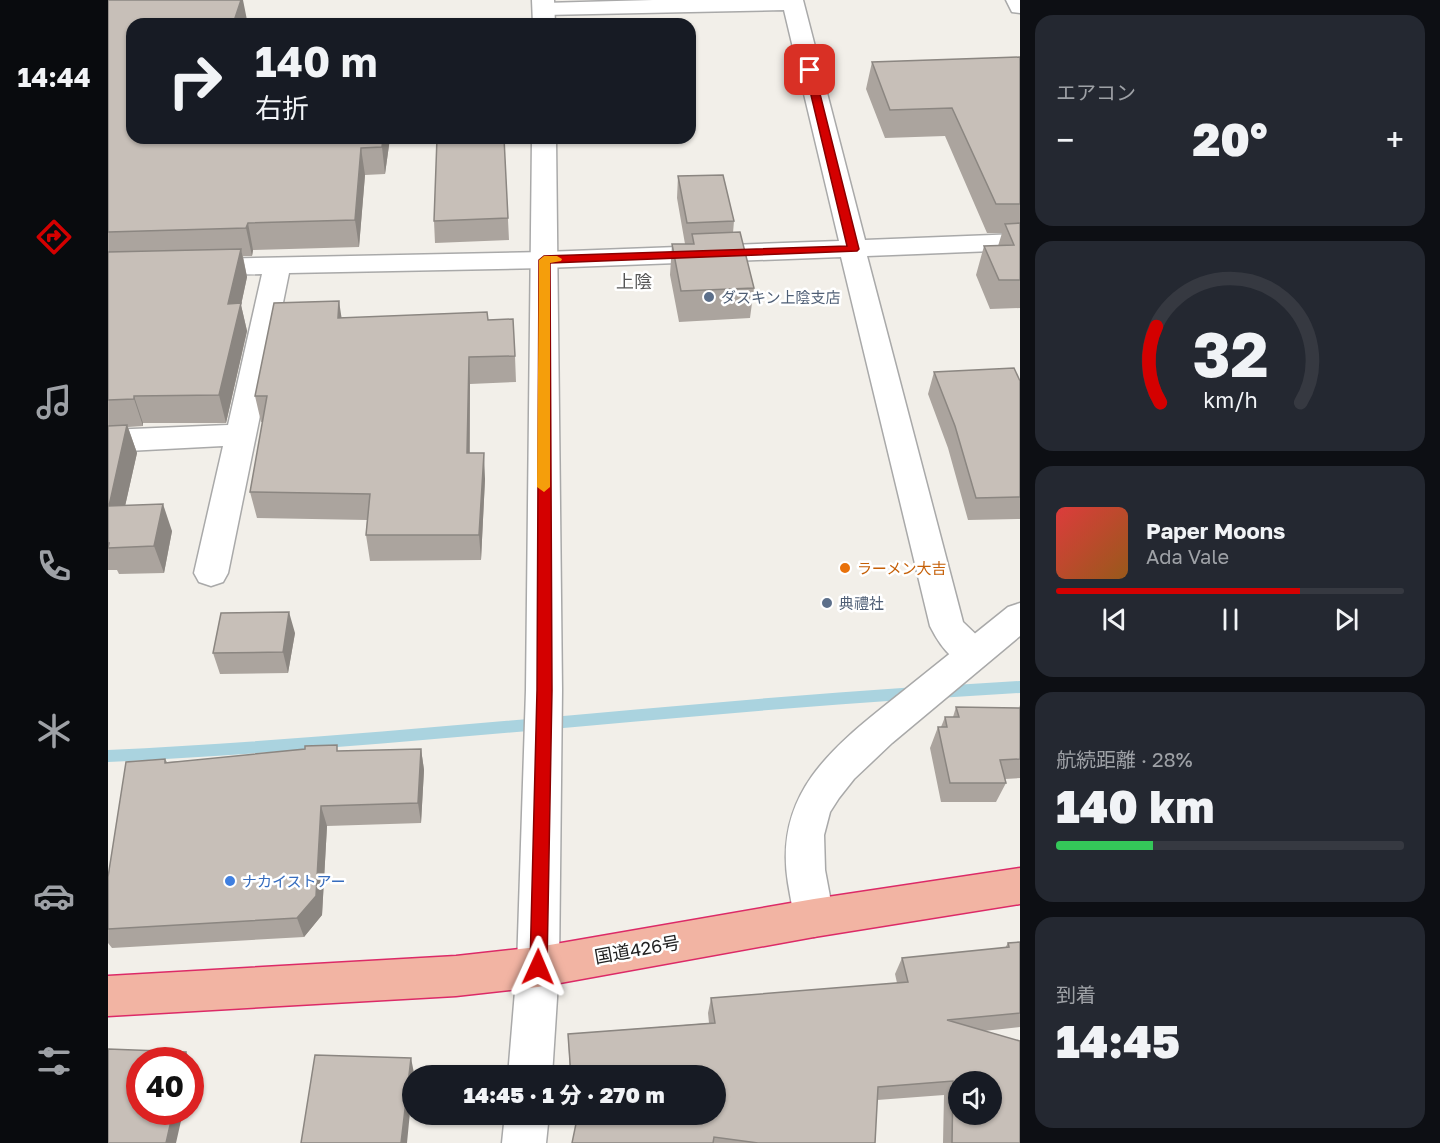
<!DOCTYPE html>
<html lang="ja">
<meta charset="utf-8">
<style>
:root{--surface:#171b24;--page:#242831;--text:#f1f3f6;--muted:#9ea1a6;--line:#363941;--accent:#d40000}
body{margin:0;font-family:"Golos Text","Noto Sans JP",sans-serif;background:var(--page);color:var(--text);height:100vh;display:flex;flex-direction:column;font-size:22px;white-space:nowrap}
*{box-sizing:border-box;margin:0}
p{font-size:20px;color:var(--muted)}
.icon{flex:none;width:33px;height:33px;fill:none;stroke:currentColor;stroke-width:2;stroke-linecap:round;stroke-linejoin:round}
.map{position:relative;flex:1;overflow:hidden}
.sheet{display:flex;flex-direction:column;gap:15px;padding:15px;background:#0d0f14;width:420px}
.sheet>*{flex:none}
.guide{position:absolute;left:18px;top:18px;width:570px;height:126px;border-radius:18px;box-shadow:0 2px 4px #0004;background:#171b24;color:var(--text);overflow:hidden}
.buttons{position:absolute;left:840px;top:1071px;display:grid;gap:12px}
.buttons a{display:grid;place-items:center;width:54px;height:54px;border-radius:50%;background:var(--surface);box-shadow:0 2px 4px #0004;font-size:30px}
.speed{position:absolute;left:18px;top:1047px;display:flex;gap:12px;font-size:30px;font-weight:700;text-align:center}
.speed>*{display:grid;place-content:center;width:78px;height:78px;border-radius:50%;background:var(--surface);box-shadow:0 2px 4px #0004;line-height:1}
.speed .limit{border:9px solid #d22;background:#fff;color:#111}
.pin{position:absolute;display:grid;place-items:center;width:51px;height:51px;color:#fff;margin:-26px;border-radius:12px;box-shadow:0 3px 9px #0006}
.me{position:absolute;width:66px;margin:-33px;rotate:1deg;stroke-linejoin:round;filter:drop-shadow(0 0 4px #0008)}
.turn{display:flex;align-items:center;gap:21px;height:126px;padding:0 30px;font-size:27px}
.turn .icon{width:78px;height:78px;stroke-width:2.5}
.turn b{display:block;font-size:42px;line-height:51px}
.big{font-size:45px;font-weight:800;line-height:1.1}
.sheet .widget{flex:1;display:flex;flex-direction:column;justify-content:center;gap:9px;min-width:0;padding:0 21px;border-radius:18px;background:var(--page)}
.sheet .dial{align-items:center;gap:0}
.dial svg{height:156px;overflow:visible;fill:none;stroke:var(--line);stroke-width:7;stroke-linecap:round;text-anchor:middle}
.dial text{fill:var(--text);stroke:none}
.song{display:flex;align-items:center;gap:18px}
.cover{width:72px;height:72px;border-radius:9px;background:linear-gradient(135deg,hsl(0 70% 55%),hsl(30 70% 35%))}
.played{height:6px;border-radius:3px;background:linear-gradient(90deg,var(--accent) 70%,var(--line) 70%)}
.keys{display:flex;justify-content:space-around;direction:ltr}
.heat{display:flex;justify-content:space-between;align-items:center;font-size:33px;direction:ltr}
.charge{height:9px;border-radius:4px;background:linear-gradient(90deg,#34c759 28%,var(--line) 0)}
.trip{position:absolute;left:294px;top:1065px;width:324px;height:60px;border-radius:30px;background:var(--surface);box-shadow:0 2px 4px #0004;font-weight:800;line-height:60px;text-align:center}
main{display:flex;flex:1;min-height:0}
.tab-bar{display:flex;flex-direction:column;width:108px;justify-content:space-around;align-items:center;background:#090b0e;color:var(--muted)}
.tab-bar .icon{width:42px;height:42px}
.tab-bar .current{color:var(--accent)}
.tab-bar b{font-size:27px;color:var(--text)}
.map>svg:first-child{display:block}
</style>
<main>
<nav class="tab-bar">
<b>14:44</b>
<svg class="icon current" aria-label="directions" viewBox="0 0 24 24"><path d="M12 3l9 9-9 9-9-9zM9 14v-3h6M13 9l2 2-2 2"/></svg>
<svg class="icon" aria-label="music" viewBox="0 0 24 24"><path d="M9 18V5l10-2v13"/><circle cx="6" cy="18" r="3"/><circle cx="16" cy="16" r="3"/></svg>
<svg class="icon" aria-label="phone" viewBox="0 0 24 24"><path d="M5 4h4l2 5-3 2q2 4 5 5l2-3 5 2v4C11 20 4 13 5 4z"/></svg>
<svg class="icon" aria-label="climate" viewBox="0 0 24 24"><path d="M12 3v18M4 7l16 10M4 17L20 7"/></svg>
<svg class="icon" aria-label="car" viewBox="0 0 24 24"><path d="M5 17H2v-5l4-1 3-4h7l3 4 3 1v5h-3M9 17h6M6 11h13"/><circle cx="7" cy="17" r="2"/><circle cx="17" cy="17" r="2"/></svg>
<svg class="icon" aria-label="filters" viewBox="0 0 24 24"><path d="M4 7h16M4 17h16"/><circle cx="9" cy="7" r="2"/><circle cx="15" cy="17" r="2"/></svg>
</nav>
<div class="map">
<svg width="912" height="1143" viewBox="0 0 912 1143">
<rect width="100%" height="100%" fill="#f2efe9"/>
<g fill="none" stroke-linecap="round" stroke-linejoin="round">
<!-- stream -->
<path fill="#aad3df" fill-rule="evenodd" d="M 912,681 L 912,693 L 830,698 L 825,696 L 823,692 L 825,688 L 830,686 Z
M 808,687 L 813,689 L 815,693 L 813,697 L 808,699 C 538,717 270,749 0,762 L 0,750 C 270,737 538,705 808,687 Z"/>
<defs>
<path id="minor" d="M 545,0 L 695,0 L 757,240 L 912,234 L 912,250 L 759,256 L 855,622 L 878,644 L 883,654 L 878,664 C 851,673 833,648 822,626 L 733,257 L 436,268 L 181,273 L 120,573 L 115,582 L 103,586 L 91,582 L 86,573 L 115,446 L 0,452 L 0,430 L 120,425 L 154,274 L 0,277 L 0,261 L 436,252 L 731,241 L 676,10 L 436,15 L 428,14 L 425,9 L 428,4 L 436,3 Z
M 430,947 L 445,953 L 451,967 L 444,1076 L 400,1076 L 409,967 L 415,953 Z
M 397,1114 L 441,1114 L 438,1143 L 394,1143 Z"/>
<path id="tertiary" d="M 424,0 L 446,0 L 447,24 L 425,24 Z
M 898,0 L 912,0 L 912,13 L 904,12 Z
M 424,138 L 448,138 L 454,690 L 451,967 L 445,981 L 430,987 L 415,981 L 409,967 L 418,690 Z
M 912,603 L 912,636 L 784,743 L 746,779 L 731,798 L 722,812 L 716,835 L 717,870 L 726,918 L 720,931 L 706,937 L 692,931 C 685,916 683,900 680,883 C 665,790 729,744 794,692 C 829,664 865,635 900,607 Z"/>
<path id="trunk" d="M 912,868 L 912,904 L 706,937 L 430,987 L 348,996 L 0,1016 L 0,976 L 348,956 L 430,947 L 706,899 Z"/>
</defs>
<!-- minor casing -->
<use href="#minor" stroke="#a9a9a9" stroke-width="3"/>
<!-- tertiary casing -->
<use href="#tertiary" stroke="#a9a9a9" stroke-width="3"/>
<!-- trunk casing -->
<use href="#trunk" stroke="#dc2a67" stroke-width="3"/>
<!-- minor -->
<use href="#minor" fill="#fff" fill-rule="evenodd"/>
<!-- tertiary -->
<use href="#tertiary" fill="#fff" fill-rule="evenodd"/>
<!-- trunk -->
<use href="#trunk" fill="#f2b4a3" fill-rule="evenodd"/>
</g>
<!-- wall -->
<path fill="#aba49e" d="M 0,0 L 139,20 L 24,138 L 282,138 L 277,174 L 257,175 L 251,247 L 145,250 L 144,256 L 135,256 L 139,277 L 133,305 L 139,331 L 118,423 L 35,423 L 35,426 L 20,427 L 29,453 L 17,506 L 64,531 L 56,573 L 11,574 L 9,570 L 0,570 Z
M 912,57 L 912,308 L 882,309 L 868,275 L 876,246 L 890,246 L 894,233 L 879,233 L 837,136 L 777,138 L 758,89 L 764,62 Z
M 396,138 L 401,240 L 327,243 L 326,221 Z
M 570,176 L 626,221 L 625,233 L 646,288 L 642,318 L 571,322 L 562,275 L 564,244 L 577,244 L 569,198 Z
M 234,318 L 380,320 L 407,356 L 408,382 L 362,384 L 362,453 L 377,479 L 373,560 L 262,561 L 258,535 L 259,520 L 149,518 L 142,492 L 155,422 L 153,422 L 147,396 Z
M 826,372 L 912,381 L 912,519 L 860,520 L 840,448 L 820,394 Z
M 187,633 L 180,673 L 112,674 L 105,653 Z
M 912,705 L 912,778 L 897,779 L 898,783 L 888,802 L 833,802 L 822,748 L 830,727 L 833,727 L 837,717 L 845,717 L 848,707 L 911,708 Z
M 313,749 L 316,770 L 313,823 L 219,826 L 214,915 L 196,937 L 4,948 L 0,943 L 0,877 L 57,759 L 59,762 L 231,751 Z
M 912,942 L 912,1027 L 876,1031 L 912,1143 L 835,1143 L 836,1095 L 769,1100 L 767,1143 L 464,1143 L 608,1076 L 462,1076 L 460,1034 L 601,1023 L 600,1013 L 603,998 L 789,983 L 787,974 L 794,958 L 897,948 L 900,943 Z"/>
<!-- shaded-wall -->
<path fill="#8b8681" d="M 133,0 L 135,0 L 139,20 L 138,24 L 125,24 Z
M 275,138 L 282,138 L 277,174 L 274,147 Z
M 253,148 L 257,175 L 251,247 L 247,220 Z
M 140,223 L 145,250 L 144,256 L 138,228 Z
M 133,249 L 139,277 L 133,305 L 139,331 L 118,423 L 111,395 L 120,304 Z
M 231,301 L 235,327 L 230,318 Z
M 361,357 L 362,384 L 361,479 L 359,453 Z
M 26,396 L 35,423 L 35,426 L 26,399 Z
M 19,425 L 29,453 L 11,533 L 1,506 Z
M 376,453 L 377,479 L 373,560 L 371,535 Z
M 55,504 L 64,531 L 56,573 L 46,546 Z
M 181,612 L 187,633 L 180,673 L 175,652 Z
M 313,749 L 316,770 L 313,823 L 310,803 Z
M 213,806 L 219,826 L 214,915 L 196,937 L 189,918 Z
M 78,1052 L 85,1064 L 82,1075 L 82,1060 L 76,1060 Z
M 303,1058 L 306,1073 L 306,1076 L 304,1076 L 304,1091 L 299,1143 L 293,1143 Z
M 65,1112 L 75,1112 L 68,1143 L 58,1143 Z"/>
<!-- building -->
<path fill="#c7bfb8" stroke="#8b8681" stroke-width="1.5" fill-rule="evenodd" d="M 0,0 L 133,0 L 125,24 L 24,24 L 24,138 L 275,138 L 274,147 L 253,148 L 247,220 L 140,223 L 138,228 L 0,232 Z
M 912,57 L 912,204 L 888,204 L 844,108 L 782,110 L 764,62 Z
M 329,138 L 396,138 L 400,218 L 326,221 Z
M 615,175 L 626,221 L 579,223 L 570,176 Z
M 912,223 L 912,280 L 891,280 L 876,246 L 906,245 L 897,224 Z
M 632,232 L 646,288 L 573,291 L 564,244 L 586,244 L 584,234 Z
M 133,249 L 120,304 L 133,303 L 111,395 L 26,396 L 26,399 L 0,400 L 0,252 Z
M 231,301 L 230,318 L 379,312 L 380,320 L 405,319 L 407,356 L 361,357 L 359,453 L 376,453 L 371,535 L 258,535 L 262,494 L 142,492 L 159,396 L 147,396 L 166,303 Z
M 906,368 L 912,381 L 912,497 L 868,498 L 847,426 L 826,372 Z
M 19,425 L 1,506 L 55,504 L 46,546 L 0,548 L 1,543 L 0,543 L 0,426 Z
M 181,612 L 175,652 L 105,653 L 113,613 Z
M 848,707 L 912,708 L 912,759 L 892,760 L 898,783 L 842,783 L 830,727 L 839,727 L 837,717 L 851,717 Z
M 229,745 L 229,751 L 313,749 L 310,803 L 213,806 L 208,896 L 189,918 L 0,929 L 0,877 L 18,762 L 57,759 L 57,763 L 197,749 L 197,746 Z
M 912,942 L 912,1013 L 839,1020 L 912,1041 L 912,1143 L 844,1143 L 845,1081 L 770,1087 L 767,1143 L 650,1143 L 606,1137 L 605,1143 L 464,1143 L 470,1114 L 608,1114 L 608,1076 L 463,1076 L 460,1034 L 607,1023 L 603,998 L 800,982 L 794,958 L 901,947 L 900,943 ZM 850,1082 L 884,1082 L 884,1114 L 850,1114 Z
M 0,1049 L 78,1052 L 76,1060 L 32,1060 L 32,1112 L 65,1112 L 58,1143 L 0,1143 Z
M 207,1055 L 303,1058 L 293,1143 L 193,1143 Z"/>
<!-- route -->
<path fill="#d40000" stroke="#8a0000" stroke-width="1.5" d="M 702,67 L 706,70 L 751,249 L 749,251 L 442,263 L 444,690 L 439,967 L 436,973 L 430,975 L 424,973 L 422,967 L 429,690 L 431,260 L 436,256 L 739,246 L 697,70 Z"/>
<!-- slow -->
<path fill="#f59e0b" d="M 436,256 L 449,256 L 454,259 L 453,261 L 442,263 L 442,487 L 436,492 L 429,487 L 431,260 Z"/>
<!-- markers -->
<g fill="#5c6f8a" stroke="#fff" stroke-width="2">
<circle cx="601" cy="297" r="6"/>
<circle cx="719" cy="603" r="6"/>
</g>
<circle fill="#e8710a" stroke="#fff" stroke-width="2" cx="737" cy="568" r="6"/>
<circle fill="#3f7fe0" stroke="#fff" stroke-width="2" cx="122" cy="881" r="6"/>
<g text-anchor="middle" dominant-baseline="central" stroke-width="5" stroke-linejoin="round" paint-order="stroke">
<!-- service labels -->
<g font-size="15" fill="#4e5e75" stroke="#fff" text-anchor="start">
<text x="613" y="297">ダスキン上陰支店</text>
<text x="731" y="603">典禮社</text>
</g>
<!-- food labels -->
<g font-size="15" fill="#c56008" stroke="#fff" text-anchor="start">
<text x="749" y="568">ラーメン大吉</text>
</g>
<!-- shop labels -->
<g font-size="15" fill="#366cbe" stroke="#fff" text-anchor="start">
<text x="134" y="881">ナカイストアー</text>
</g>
<!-- quarter labels -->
<g font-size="18" fill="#555" stroke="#fff">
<text x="526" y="281">上陰</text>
</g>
<!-- near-street labels -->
<g font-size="18" fill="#222" stroke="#fff">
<text transform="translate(529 949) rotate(-10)">国道426号</text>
</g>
</g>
</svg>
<div class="buttons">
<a><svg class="icon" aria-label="sound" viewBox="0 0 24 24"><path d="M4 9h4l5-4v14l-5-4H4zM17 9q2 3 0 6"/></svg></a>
</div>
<div class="speed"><div class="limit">40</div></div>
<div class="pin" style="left:702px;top:70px;background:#d93025"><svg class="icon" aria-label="arrive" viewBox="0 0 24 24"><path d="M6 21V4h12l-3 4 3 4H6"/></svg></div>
<svg class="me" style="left:430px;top:967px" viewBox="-20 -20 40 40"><path d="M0-17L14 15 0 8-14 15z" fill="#d40000" stroke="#fff" stroke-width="4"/></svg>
<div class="trip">14:45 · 1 分 · 270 m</div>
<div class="guide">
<div class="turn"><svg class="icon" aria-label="right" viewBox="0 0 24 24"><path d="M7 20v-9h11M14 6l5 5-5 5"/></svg><div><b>140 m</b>右折</div></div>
</div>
</div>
<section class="sheet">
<div class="widget"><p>エアコン</p>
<div class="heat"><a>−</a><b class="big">20°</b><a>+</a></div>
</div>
<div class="widget dial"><svg viewBox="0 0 100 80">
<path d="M14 69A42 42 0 1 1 86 69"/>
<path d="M14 69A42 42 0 0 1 12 30" stroke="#d40000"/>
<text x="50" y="56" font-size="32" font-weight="700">32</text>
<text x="50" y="72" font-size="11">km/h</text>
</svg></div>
<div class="widget">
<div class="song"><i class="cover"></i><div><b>Paper Moons</b><p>Ada Vale</p></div></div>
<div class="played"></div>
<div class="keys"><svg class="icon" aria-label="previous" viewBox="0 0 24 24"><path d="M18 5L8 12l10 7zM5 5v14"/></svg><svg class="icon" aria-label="pause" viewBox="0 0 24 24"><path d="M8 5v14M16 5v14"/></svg><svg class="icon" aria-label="next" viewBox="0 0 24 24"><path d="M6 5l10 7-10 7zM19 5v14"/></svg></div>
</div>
<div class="widget"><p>航続距離 · 28%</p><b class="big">140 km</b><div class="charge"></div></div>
<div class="widget"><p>到着</p><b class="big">14:45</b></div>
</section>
</main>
